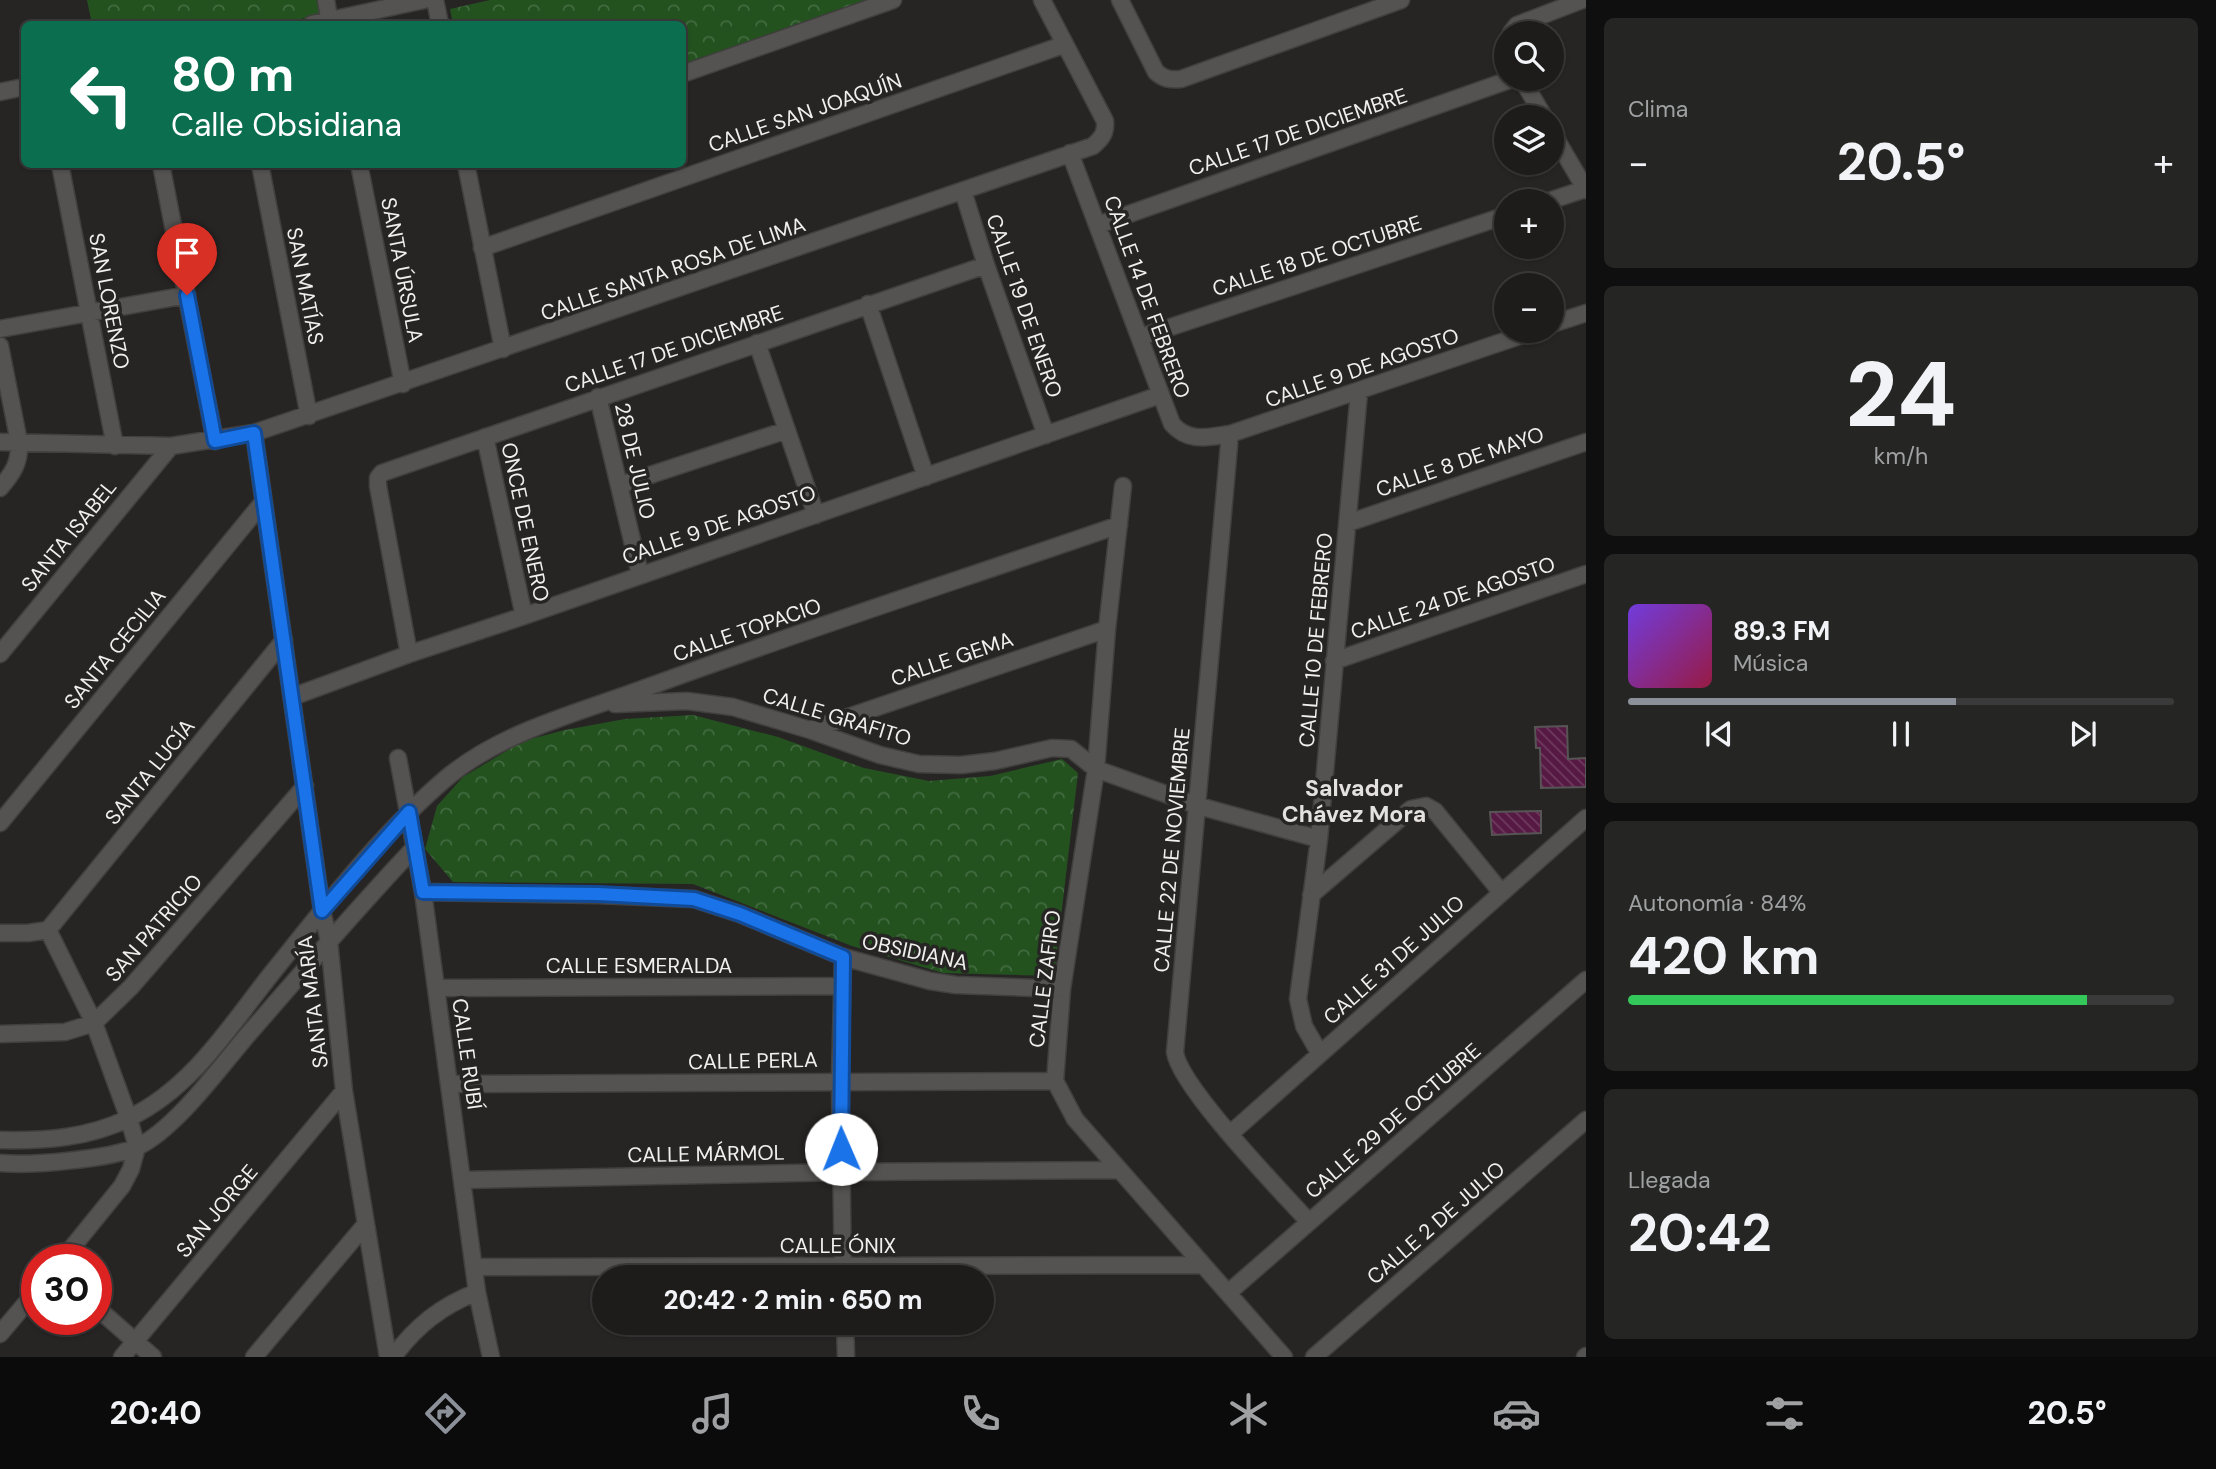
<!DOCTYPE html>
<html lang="es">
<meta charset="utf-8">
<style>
:root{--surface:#1d1c1b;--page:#252524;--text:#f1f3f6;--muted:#a0a1a3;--line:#3b3a3a;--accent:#8c9099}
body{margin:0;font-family:"DM Sans",sans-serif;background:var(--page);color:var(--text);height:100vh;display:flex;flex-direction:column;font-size:26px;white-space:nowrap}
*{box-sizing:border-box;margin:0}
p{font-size:23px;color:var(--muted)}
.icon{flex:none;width:38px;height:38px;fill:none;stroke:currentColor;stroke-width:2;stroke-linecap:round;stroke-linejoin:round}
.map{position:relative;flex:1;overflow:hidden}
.sheet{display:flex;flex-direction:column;gap:18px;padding:18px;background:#100f0f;width:630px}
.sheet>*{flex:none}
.hud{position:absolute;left:21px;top:21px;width:665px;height:147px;border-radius:10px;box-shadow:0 2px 5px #0004,0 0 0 2px var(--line);background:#0b6e4f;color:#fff;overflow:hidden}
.controls{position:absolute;left:1494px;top:21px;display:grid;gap:14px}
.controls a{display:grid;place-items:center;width:70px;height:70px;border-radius:50%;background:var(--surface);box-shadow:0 2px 5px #0004,0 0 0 2px var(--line);font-size:35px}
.speed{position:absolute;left:21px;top:1244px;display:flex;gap:14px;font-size:35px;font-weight:700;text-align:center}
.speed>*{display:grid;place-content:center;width:91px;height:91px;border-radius:50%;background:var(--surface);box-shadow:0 2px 5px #0004,0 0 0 2px var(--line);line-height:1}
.speed .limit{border:10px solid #d22;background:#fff;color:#111}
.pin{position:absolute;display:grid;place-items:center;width:60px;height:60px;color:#fff;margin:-72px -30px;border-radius:50% 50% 50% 0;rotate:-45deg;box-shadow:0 0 7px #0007}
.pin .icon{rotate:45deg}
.me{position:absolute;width:77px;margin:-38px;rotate:359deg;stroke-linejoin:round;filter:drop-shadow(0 0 5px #0008)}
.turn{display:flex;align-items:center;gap:24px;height:147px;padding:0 35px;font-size:32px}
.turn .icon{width:91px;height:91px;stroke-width:2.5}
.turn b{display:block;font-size:49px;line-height:60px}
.big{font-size:52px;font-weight:700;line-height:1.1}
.sheet .widget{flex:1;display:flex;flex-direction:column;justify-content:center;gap:10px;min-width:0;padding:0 24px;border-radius:10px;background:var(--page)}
.sheet .dial{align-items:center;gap:0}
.dial b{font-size:91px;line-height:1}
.song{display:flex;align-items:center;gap:21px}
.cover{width:84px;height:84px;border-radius:10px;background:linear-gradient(135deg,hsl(260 70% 55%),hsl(340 70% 35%))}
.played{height:7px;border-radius:4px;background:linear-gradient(90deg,var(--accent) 60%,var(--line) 60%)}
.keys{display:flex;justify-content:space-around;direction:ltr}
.heat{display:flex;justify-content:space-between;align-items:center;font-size:38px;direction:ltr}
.charge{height:10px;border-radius:5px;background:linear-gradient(90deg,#34c759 84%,var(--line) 0)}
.trip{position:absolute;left:592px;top:1265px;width:402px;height:70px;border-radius:35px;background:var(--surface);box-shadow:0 2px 5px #0004,0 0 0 2px var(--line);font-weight:700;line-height:70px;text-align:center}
.tabs{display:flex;height:112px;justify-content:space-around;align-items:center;background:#0c0b0b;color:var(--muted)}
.tabs .icon{width:49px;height:49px}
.tabs .selected{color:var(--accent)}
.tabs b{font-size:32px;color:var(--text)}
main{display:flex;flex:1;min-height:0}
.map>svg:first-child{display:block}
</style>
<main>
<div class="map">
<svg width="1586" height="1357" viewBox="0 0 1586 1357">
<defs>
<pattern id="park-crowns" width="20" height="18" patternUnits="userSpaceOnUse" patternTransform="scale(1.75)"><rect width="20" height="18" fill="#23521f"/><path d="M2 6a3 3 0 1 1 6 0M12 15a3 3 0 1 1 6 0" fill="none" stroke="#436b40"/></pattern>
<pattern id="building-back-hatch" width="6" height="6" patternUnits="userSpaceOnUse" patternTransform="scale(1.75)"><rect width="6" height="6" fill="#561943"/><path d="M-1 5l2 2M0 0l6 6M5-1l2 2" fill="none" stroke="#6f3b5e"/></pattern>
</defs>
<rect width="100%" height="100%" fill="#272524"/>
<!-- park -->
<path fill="url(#park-crowns)" d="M 87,0 L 317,0 L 320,15 L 276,24 L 92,24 Z
M 490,0 L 865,0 L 683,64 L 682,24 L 453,24 L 450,9 Z
M 693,715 L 778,737 L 864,768 L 929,781 L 990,776 L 1062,759 L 1078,773 L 1054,976 L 943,973 L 852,946 L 693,884 L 453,882 L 425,849 L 437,806 L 463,777 L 523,741 L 565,730 L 625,719 Z"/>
<!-- building -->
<path fill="url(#building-back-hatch)" stroke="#575455" stroke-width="2" d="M 1567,726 L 1568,759 L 1586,758 L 1586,787 L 1541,788 L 1540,748 L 1536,748 L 1535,727 Z
M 1541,811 L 1541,833 L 1492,835 L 1490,812 Z"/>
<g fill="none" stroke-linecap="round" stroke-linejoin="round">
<defs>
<path id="street" d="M 326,0 L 330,24
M 435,0 L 440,24
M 1120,0 L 1156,72 C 1164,79 1170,80 1181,79 L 1401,0
M 312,24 L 424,0
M 1511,33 L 1517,25 L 1582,0
M 682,74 L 893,0
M 1522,79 L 1544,117
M 0,92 L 24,87
M 1552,132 L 1586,190
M 1070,153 L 1172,424 C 1189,443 1207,437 1230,434 L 1534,331
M 60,164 L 115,446
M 161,164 L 215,441
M 260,164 L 309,416
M 359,164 L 403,384
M 466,164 L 503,349
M 963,191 L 986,265 L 1046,435
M 1549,201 L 1585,189
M 1098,225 L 1512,79
M 482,248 L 1063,45
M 868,304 L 926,477
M 1552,324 L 1586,313
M 0,329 L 187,295
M 1141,337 L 1507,215
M 757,343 L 816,515
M 0,346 L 19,442 C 20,463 13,473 0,488
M 598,397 L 640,574
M 254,433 L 322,911 L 329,941 L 344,1091 L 388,1357
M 1230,434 L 1175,1052 C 1179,1086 1281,1191 1309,1222
M 485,437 L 524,616
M 0,442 L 171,446 L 254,433 L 1093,146 C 1102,138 1106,133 1105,121 L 1042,0
M 620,485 L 787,430
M 1123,486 L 1107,629 L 1096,769 L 1062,989 L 1055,1081 L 1075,1119 L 1284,1357
M 1348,523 L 1586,442
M 0,654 L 171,446
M 409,654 L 378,486 L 378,478 L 382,473 L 986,265
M 1334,661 L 1586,574
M 292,697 L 409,654 L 524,616 L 1160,395
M 615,704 L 687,701 L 733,707 L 810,730 L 880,755 L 919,764 L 961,765 L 995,761 L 1052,748 L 1071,749 L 1096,769 L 1199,806 L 1319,839
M 810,730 L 1107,629
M 398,758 L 423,892 L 477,1292 L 491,1357
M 0,823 L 263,502
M 423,892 L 598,895 L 694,899 L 740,914 L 843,957 L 930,981 L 956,985 L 1062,989
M 1311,895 L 1411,809 L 1426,806 L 1435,811 L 1501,892
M 48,930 L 284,640
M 48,930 L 94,1023 L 129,1119 L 137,1147 L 131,1169 L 122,1186 L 62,1260
M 0,933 L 28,933 L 48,930
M 437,988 L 841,986
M 0,1034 L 65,1032 L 94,1023 L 131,987 L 305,786
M 1320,1054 L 1304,1026 L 1298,999 L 1319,839 L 1359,392
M 451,1084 L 1055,1081
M 1230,1134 L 1586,818
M 0,1140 C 45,1141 89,1138 129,1118 C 192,1088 230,1026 272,973 C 326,906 379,836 444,780 C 501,731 579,713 648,687 C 804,630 962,579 1119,525
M 0,1163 C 30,1166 110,1159 137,1147 C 174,1130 218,1070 245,1038 C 301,974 356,909 415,847
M 463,1180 L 842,1172 L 1118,1170
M 474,1267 L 1202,1265
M 843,1275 L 840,1081 L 843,957
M 1228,1293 L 1586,980
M 96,1307 L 153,1357
M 845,1323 L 846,1357
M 0,1334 L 37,1290
M 122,1357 L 344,1091
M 254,1357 L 365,1225
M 393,1357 C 416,1326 441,1306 477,1292
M 1314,1357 L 1586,1120
M 1585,1357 L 1586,1356"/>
</defs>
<!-- street casing -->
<use href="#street" stroke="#42403f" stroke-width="19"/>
<!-- street -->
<use href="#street" stroke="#555351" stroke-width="16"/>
</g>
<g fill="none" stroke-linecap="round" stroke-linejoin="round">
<defs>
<path id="route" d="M 187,295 L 215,441 L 254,433 L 322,911 L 409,812 L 423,892 L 598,894 L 694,899 L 740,914 L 843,957 L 841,1149"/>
</defs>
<!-- route casing -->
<use href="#route" stroke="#114b97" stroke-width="18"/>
<!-- route -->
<use href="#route" stroke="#1a73e8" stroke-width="12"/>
</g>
<g text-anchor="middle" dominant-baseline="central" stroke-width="7" stroke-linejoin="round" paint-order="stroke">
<!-- street labels -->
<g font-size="21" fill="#f2f0ef" stroke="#272524">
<text transform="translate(805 113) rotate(-19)">CALLE SAN JOAQUÍN</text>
<text transform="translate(1298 132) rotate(-19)">CALLE 17 DE DICIEMBRE</text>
<text transform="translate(1317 256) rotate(-18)">CALLE 18 DE OCTUBRE</text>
<text transform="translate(673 269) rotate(-19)">CALLE SANTA ROSA DE LIMA</text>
<text transform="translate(402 270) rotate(79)">SANTA ÚRSULA</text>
<text transform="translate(305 286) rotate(79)">SAN MATÍAS</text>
<text transform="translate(1147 297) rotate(70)">CALLE 14 DE FEBRERO</text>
<text transform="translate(109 301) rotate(79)">SAN LORENZO</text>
<text transform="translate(1024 306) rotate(71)">CALLE 19 DE ENERO</text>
<text transform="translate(674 349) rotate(-19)">CALLE 17 DE DICIEMBRE</text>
<text transform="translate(1362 368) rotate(-19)">CALLE 9 DE AGOSTO</text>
<text transform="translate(635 461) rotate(77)">28 DE JULIO</text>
<text transform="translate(1460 462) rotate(-19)">CALLE 8 DE MAYO</text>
<text transform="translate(525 522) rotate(78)">ONCE DE ENERO</text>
<text transform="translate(719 525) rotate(-19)">CALLE 9 DE AGOSTO</text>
<text transform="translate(69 536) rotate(-51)">SANTA ISABEL</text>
<text transform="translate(1453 598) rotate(-19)">CALLE 24 DE AGOSTO</text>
<text transform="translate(747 630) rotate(-19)">CALLE TOPACIO</text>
<text transform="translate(1316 640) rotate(-85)">CALLE 10 DE FEBRERO</text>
<text transform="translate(115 649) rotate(-51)">SANTA CECILIA</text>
<text transform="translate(952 659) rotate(-19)">CALLE GEMA</text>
<text transform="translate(837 717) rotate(17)">CALLE GRAFITO</text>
<text transform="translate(150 772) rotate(-51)">SANTA LUCÍA</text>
<text transform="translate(1172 850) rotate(-85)">CALLE 22 DE NOVIEMBRE</text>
<text transform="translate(154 928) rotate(-49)">SAN PATRICIO</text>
<text transform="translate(915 952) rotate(12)">OBSIDIANA</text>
<text transform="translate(1394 960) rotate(-42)">CALLE 31 DE JULIO</text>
<text x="639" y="966">CALLE ESMERALDA</text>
<text transform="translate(1045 979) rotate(-83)">CALLE ZAFIRO</text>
<text transform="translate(313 1002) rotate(-97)">SANTA MARÍA</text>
<text transform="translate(467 1054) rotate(82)">CALLE RUBÍ</text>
<text transform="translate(753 1061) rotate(-1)">CALLE PERLA</text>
<text transform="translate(1393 1121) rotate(-41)">CALLE 29 DE OCTUBRE</text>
<text transform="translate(706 1154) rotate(-1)">CALLE MÁRMOL</text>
<text transform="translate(217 1211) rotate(-50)">SAN JORGE</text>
<text transform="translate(1436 1223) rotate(-41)">CALLE 2 DE JULIO</text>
<text x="838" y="1246">CALLE ÓNIX</text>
</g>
<!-- neighbourhood labels -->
<g font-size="23" font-weight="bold" fill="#e4e1df" stroke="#272524">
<text x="1354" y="788">Salvador<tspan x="1354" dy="26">Chávez Mora</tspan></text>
</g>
</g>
</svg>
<div class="controls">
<a><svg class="icon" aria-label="search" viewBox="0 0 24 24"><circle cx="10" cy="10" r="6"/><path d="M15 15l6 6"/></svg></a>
<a><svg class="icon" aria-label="layers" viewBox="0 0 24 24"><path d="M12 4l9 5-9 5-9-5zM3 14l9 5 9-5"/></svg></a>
<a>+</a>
<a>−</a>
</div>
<div class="speed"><div class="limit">30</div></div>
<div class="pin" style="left:187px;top:295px;background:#d93025"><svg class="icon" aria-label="arrive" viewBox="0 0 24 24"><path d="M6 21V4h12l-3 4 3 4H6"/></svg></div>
<svg class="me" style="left:841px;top:1149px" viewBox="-20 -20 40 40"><circle r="19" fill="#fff"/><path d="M0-13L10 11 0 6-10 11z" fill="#1a73e8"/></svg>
<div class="trip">20:42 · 2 min · 650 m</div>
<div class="hud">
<div class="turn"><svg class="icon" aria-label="left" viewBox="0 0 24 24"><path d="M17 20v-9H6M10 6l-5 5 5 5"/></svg><div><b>80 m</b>Calle Obsidiana</div></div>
</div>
</div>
<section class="sheet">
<div class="widget"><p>Clima</p>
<div class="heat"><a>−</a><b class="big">20.5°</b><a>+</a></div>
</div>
<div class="widget dial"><b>24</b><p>km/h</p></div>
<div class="widget">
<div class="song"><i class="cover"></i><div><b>89.3 FM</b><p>Música</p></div></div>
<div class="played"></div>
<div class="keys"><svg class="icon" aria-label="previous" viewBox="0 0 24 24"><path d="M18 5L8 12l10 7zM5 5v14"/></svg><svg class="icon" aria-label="pause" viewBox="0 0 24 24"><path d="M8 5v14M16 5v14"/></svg><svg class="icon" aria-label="next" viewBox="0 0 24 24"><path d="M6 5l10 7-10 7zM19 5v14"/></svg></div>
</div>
<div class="widget"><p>Autonomía · 84%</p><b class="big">420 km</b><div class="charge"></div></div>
<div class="widget"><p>Llegada</p><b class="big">20:42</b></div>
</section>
</main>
<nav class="tabs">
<b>20:40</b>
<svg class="icon selected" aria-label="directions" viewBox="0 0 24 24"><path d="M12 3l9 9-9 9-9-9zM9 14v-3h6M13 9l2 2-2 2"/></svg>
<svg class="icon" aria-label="music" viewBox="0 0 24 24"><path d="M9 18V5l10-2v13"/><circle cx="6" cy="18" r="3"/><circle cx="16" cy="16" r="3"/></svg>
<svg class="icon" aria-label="phone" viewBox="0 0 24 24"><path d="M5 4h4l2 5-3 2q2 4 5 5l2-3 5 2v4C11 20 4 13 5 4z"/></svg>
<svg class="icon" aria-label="climate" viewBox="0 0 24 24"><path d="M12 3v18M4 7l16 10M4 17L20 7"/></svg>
<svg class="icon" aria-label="car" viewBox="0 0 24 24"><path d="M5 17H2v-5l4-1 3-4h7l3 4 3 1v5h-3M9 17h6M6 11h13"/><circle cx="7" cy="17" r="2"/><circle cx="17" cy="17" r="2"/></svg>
<svg class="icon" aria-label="filters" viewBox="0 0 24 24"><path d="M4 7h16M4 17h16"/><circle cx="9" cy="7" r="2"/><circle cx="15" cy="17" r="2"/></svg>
<b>20.5°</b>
</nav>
